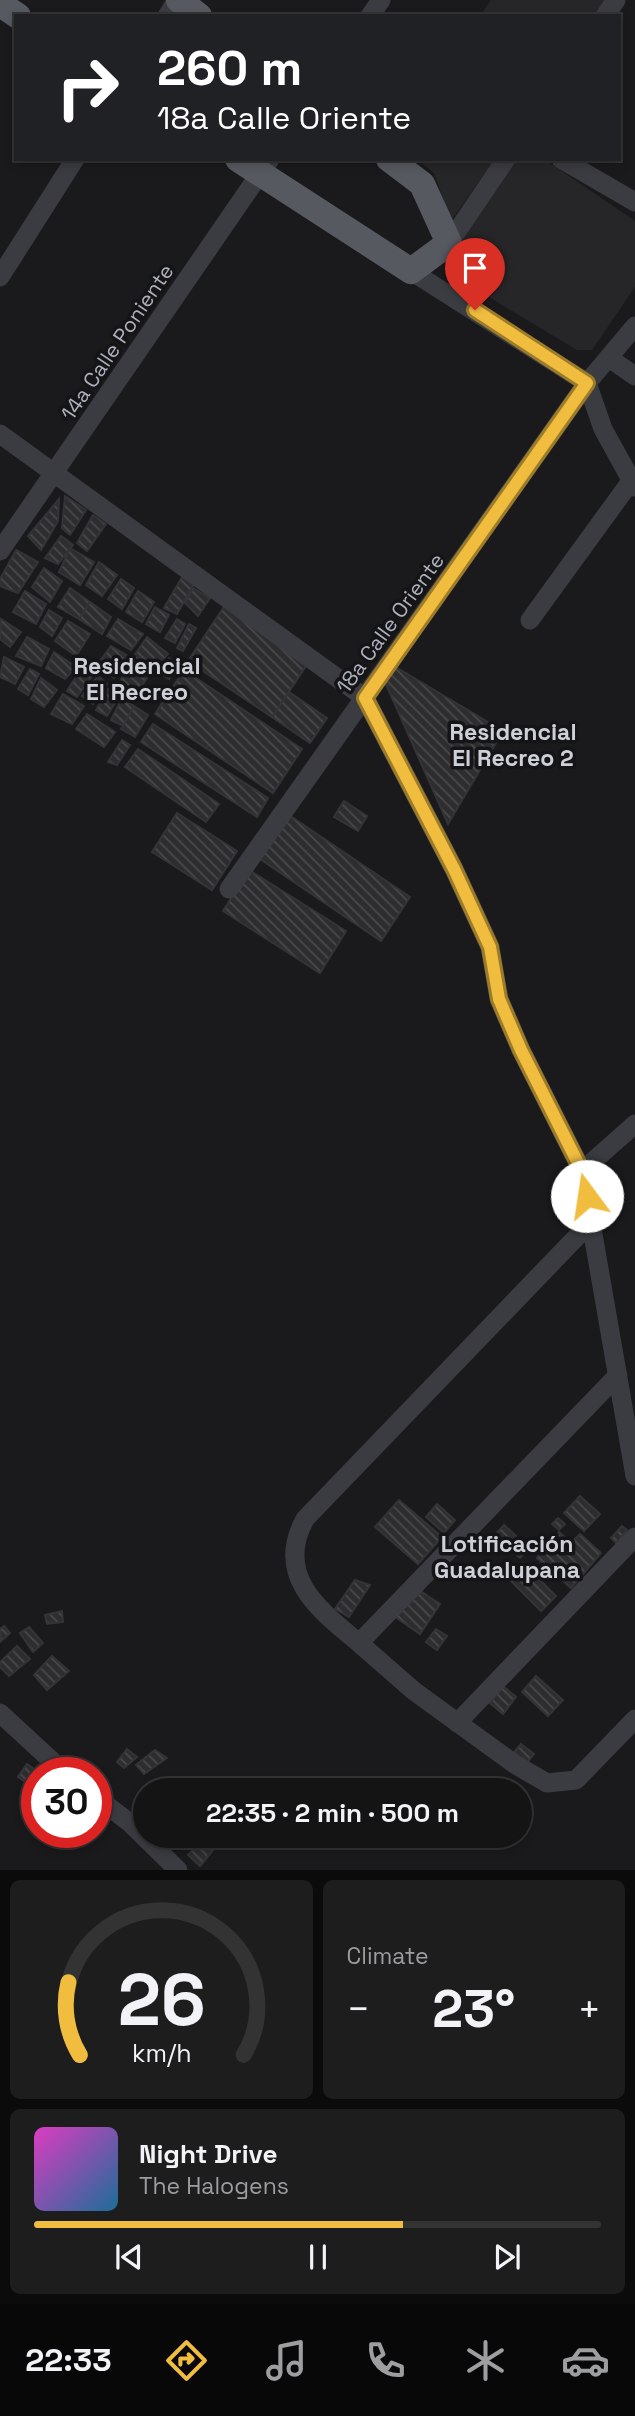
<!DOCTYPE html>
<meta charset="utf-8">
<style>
:root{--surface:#141415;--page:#1d1d1e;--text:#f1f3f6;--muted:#9d9ea0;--line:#333334;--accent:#f0bd3f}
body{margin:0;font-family:"Space Grotesk",sans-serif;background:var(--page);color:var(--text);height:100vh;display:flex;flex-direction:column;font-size:26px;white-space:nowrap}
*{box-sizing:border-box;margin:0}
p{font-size:23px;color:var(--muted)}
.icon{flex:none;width:38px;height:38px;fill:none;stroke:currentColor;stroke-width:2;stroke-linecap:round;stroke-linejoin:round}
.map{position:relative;height:1870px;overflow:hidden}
.details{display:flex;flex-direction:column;gap:10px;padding:10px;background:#0b0b0c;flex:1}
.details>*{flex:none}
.guide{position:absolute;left:14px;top:14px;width:607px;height:147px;border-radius:0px;box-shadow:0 4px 10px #0003,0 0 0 2px var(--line);background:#202124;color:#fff;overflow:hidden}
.speed{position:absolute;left:21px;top:1757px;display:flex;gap:14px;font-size:35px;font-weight:700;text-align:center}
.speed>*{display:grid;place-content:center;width:91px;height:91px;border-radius:50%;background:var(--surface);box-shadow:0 4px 10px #0003,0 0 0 2px var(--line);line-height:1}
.speed .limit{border:10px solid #d22;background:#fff;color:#111}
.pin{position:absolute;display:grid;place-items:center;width:60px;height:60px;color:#fff;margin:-72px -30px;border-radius:50% 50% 50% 0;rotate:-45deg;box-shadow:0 0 7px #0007}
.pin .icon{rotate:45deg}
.me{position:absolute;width:77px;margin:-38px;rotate:346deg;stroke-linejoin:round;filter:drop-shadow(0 0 5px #0008)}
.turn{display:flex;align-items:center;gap:24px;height:147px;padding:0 28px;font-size:32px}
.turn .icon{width:91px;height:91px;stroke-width:2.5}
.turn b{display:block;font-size:49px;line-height:60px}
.big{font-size:52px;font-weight:800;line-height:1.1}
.details .tile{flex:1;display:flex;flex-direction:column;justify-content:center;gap:10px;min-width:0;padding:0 24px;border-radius:10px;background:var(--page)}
.details .dial{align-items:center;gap:0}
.dial svg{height:182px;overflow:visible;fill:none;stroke:var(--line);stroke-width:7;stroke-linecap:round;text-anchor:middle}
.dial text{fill:var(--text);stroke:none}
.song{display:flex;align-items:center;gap:21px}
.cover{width:84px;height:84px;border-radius:10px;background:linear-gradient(135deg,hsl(310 70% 55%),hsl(200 70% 35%))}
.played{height:7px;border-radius:4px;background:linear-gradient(90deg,var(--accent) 65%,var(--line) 65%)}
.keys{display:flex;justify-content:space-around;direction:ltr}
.heat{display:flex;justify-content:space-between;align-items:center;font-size:38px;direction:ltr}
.details .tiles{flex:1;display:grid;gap:10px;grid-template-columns:1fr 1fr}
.tile:last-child{grid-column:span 2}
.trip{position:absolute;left:133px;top:1778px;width:399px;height:70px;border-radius:35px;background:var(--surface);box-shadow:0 4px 10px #0003,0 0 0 2px var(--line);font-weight:800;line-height:70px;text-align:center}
.dock{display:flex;height:112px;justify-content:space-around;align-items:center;background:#080808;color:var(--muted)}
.dock .icon{width:49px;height:49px}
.dock .selected{color:var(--accent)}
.dock b{font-size:32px;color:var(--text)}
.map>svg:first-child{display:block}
</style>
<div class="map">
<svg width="635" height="1870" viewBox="0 0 635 1870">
<defs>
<pattern id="building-back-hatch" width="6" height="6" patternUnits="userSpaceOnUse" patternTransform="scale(1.75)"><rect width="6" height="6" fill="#2d2d30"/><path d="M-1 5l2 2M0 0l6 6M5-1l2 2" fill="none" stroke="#49494c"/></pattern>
</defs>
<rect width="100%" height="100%" fill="#1a1a1c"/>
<!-- built -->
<path fill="#262629" d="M 491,0 L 611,0 L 600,16 L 480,16 Z
M 416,159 L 495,159 L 451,221 L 434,173 Z
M 515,159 L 544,159 L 635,221 L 635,287 L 592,350 L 577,350 L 489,297 L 469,263 L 462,236 Z"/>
<!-- building -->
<path fill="url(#building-back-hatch)" stroke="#343438" stroke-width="2" d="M 65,496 L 86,510 L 70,535 L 62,528 Z
M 59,499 L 58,521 L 41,550 L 28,536 Z
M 93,515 L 106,524 L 87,551 L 77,543 Z
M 61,536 L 73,545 L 58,564 L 45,558 Z
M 70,548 L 94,562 L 80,585 L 59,572 Z
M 16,550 L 38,562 L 18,593 L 0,586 L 0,579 Z
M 99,562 L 117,575 L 102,596 L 86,585 Z
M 44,568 L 62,581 L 50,602 L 32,587 Z
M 182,577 L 194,584 L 177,614 L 164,608 Z
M 121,579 L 134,588 L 122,609 L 108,599 Z
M 70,588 L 90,602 L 79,619 L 58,607 Z
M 193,588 L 210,598 L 198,616 L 185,603 Z
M 25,591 L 46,604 L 36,624 L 13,612 Z
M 138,591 L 154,602 L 142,622 L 126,612 Z
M 90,602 L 111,617 L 102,634 L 79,619 Z
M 155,607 L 169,615 L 160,632 L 146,624 Z
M 224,607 L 308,663 L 272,717 L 188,661 Z
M 49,610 L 62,618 L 52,636 L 40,627 Z
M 1,619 L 21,632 L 10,647 L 0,639 Z
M 118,619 L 143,634 L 131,650 L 107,636 Z
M 177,619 L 185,624 L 175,643 L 165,638 Z
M 68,621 L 90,634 L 76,656 L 55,641 Z
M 189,624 L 196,628 L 183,651 L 177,648 Z
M 27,637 L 49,649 L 41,666 L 16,656 Z
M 147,637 L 168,654 L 155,670 L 134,656 Z
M 111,646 L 128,656 L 114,678 L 97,665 Z
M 54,652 L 76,667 L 65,679 L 46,668 Z
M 4,657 L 24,667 L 15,684 L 0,677 Z
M 169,658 L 177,663 L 169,679 L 159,673 Z
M 131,663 L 149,675 L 137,693 L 119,683 Z
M 394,666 L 503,731 L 448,824 L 385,682 Z
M 30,669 L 39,674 L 28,695 L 18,689 Z
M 81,669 L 92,676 L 77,697 L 67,691 Z
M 184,670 L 302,749 L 273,793 L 155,714 Z
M 98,676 L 107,684 L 93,704 L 82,696 Z
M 41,678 L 57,690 L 44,707 L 31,699 Z
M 108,689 L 120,695 L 107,716 L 96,710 Z
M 289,692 L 327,718 L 310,743 L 272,717 Z
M 63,694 L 84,706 L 72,724 L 51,714 Z
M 122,698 L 134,706 L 123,726 L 111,720 Z
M 134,706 L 148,715 L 135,737 L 121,729 Z
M 87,714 L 115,732 L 104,747 L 76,729 Z
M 153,724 L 268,798 L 257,817 L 141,742 Z
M 122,740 L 130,745 L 117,765 L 108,762 Z
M 138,749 L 219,804 L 206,822 L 125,767 Z
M 344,801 L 367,816 L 358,831 L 334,817 Z
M 177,813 L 237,851 L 212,890 L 152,852 Z
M 286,813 L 410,897 L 381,941 L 257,857 Z
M 249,870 L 346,931 L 320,973 L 223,911 Z
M 580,1496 L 600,1514 L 584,1531 L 564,1513 Z
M 399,1500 L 442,1537 L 418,1564 L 375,1527 Z
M 437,1504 L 455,1520 L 444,1533 L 426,1517 Z
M 558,1518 L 565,1524 L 559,1530 L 552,1524 Z
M 504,1525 L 516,1536 L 503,1550 L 491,1539 Z
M 622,1526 L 627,1530 L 616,1543 L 611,1538 Z
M 559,1532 L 571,1543 L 580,1534 L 601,1553 L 571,1588 L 537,1558 Z
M 517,1540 L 528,1550 L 520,1558 L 509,1549 Z
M 523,1563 L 556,1596 L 541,1611 L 508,1578 Z
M 355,1580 L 370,1585 L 349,1617 L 335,1609 Z
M 422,1592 L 440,1604 L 420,1634 L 391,1614 Z
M 62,1611 L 63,1622 L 47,1624 L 45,1615 Z
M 4,1626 L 10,1633 L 0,1642 L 0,1629 Z
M 29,1627 L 43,1643 L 33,1652 L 20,1633 Z
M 436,1629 L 447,1636 L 437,1650 L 426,1642 Z
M 17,1646 L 30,1659 L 9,1676 L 0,1667 L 0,1662 Z
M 52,1656 L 69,1671 L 47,1690 L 34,1675 Z
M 536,1676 L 563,1700 L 548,1716 L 522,1692 Z
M 503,1686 L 516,1697 L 503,1714 L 490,1703 Z
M 521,1744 L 534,1754 L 524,1767 L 511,1756 Z
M 127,1749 L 137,1757 L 124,1768 L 117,1762 Z
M 155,1750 L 167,1758 L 144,1774 L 136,1765 Z
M 27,1764 L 40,1773 L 37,1773 L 33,1787 L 18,1777 Z
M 206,1836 L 219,1843 L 200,1866 L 188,1855 Z"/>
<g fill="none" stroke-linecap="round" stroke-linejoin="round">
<!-- minor -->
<path stroke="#3b3c41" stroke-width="19" d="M 167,16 L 177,0
M 370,16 L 381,0
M 605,16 L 616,0
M 561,159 L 635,202
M 411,271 L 587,383 L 603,429 L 635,487
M 0,277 L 75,159
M 475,310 L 449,243 L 506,159
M 609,358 L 635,376
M 0,434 L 365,698 L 454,869 L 490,947 L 499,999 L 521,1050 L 582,1171 L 635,1476
M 0,551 L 270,159
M 530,620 L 631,481
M 229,889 L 587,383 L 635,326
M 582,1171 L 635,1124
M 618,1375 L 359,1643 L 414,1691 L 516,1765 L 547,1783 L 576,1780 L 635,1719
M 359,1643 C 319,1610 274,1576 305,1519 L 591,1222
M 0,1713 L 65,1773
M 457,1723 L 635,1537
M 96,1797 L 130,1823 L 178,1870"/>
<!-- major -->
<path stroke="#575960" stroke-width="26" d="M 179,0 L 199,16
M 0,4 L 18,16
M 238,159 L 411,271 L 449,243 L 422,184 L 389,159"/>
</g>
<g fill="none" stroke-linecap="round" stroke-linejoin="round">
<defs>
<path id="route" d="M 475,310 L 587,383 L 365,698 L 454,869 L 490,947 L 499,999 L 521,1050 L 582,1171 L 587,1196"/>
</defs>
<!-- route casing -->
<use href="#route" stroke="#9c7b29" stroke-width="18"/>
<!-- route -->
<use href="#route" stroke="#f0bd3f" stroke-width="12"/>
</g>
<g text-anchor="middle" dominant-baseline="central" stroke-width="7" stroke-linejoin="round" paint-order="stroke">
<!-- street labels -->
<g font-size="21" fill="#adb1bc" stroke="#151517">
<text transform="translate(117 342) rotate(-56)">14a Calle Poniente</text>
<text transform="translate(390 623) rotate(-54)">18a Calle Oriente</text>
</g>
<!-- neighbourhood labels -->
<g font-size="23" font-weight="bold" fill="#ced0d8" stroke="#151517">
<text x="137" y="666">Residencial<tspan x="137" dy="26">El Recreo</tspan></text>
<text x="513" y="732">Residencial<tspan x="513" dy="26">El Recreo 2</tspan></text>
<text x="507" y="1544">Lotificación<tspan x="507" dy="26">Guadalupana</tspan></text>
</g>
</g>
</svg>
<div class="speed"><div class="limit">30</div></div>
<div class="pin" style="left:475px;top:310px;background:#d93025"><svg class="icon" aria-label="arrive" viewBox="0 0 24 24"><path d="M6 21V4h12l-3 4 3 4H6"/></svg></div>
<svg class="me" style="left:587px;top:1196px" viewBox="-20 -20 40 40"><circle r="19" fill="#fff"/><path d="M0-13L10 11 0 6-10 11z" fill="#f0bd3f"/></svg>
<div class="trip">22:35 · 2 min · 500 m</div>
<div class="guide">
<div class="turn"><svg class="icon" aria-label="right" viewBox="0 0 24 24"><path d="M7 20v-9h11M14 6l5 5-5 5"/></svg><div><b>260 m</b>18a Calle Oriente</div></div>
</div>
</div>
<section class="details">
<div class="tiles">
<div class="tile dial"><svg viewBox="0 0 100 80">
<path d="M14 69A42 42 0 1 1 86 69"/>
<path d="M14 69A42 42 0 0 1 9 37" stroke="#f0bd3f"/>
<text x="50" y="56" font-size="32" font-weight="700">26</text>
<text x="50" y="72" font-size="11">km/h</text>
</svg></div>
<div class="tile"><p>Climate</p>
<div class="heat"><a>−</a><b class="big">23°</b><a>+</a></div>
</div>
<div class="tile">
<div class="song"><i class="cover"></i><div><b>Night Drive</b><p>The Halogens</p></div></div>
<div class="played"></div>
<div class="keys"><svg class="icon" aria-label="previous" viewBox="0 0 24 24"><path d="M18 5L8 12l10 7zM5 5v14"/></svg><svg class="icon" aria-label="pause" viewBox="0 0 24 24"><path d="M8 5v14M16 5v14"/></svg><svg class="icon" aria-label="next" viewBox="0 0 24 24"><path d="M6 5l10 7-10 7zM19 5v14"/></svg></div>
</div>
</div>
</section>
<nav class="dock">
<b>22:33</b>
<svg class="icon selected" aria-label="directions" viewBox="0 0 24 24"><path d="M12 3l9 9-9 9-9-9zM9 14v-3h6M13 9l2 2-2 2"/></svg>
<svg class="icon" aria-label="music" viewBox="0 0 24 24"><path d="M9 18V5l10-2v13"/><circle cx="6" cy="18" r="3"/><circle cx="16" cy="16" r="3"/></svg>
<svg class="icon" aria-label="phone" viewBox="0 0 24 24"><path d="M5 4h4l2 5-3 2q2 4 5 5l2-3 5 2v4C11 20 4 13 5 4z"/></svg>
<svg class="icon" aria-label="climate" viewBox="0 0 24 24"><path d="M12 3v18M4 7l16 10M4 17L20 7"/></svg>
<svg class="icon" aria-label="car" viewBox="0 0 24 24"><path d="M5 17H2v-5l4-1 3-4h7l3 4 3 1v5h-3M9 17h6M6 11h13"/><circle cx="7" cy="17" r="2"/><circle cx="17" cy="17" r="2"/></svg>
</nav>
